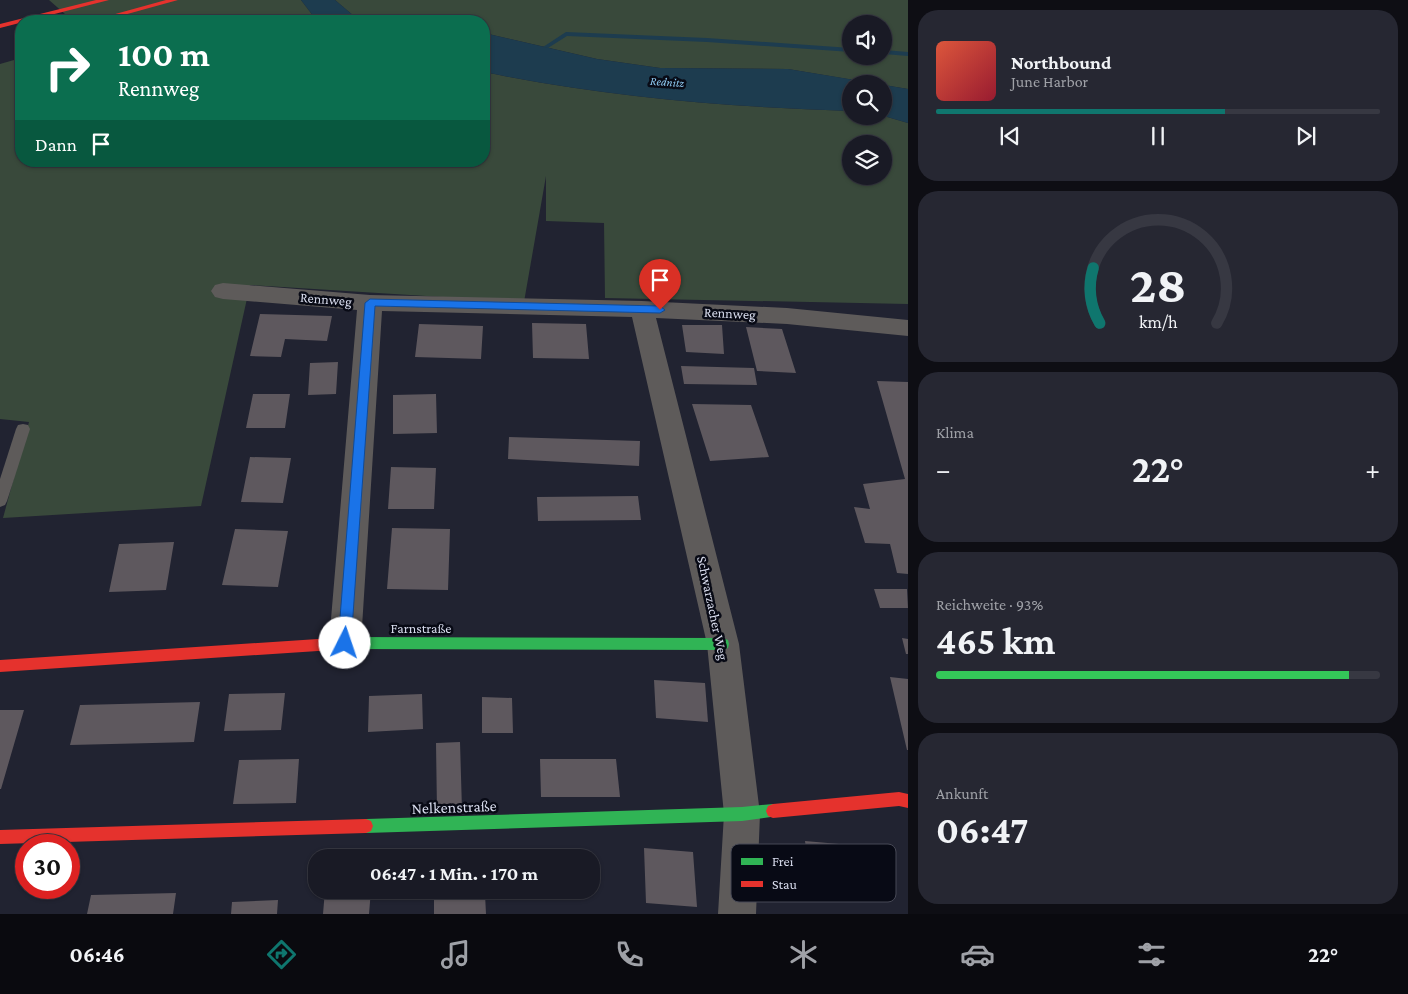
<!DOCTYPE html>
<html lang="de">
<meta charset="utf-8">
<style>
:root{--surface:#191a25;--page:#262732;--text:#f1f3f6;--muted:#9fa1a7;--line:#373842;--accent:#0f766e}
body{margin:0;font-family:"Crimson Pro",serif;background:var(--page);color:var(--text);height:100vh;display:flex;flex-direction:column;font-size:19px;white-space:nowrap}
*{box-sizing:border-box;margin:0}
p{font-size:16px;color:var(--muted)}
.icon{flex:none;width:28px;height:28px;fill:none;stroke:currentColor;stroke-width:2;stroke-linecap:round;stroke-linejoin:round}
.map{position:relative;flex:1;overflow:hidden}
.sheet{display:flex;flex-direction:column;gap:10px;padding:10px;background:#0e0e14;width:500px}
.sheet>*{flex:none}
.banner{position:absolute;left:15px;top:15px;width:475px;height:152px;border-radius:20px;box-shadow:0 1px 4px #0004,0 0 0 1px var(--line);background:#0b6e4f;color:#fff;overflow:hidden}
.tools{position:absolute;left:842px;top:15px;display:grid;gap:10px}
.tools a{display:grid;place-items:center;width:50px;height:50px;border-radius:50%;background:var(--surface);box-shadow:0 1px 4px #0004,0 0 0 1px var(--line);font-size:25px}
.speed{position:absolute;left:15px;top:834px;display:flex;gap:10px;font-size:25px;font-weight:700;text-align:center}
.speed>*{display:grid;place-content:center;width:65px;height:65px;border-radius:50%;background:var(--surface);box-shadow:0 1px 4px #0004,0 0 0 1px var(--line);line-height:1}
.speed .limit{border:8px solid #d22;background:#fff;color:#111}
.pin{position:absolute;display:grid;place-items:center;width:42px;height:42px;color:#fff;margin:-51px -21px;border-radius:50% 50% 50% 0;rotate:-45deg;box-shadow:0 0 5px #0007}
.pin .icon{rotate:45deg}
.me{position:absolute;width:55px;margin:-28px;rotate:4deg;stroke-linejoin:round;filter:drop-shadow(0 0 4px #0008)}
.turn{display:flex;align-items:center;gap:18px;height:105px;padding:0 20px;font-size:22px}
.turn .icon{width:65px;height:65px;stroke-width:2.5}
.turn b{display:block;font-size:35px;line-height:42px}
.then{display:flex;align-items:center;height:48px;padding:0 20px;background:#0003;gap:10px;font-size:19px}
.big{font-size:38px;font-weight:700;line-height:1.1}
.sheet .tile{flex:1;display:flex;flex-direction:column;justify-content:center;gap:8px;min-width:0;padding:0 18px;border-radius:20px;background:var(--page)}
.sheet .dial{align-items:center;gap:0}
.dial svg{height:130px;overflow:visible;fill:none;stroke:var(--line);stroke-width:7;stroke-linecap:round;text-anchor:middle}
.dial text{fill:var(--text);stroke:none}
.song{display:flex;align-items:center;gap:15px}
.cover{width:60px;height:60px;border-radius:8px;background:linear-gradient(135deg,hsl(10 70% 55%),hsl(350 70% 35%))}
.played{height:5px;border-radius:2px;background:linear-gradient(90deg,var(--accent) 65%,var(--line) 65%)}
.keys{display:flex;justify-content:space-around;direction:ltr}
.heat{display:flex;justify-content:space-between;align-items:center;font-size:28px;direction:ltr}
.charge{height:8px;border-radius:4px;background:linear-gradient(90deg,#34c759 93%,var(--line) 0)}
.trip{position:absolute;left:308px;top:849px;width:292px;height:50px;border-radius:20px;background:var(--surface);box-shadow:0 1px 4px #0004,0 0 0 1px var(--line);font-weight:700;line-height:50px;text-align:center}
.menu{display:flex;height:80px;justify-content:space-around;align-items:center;background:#0a0a0f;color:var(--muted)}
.menu .icon{width:35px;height:35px}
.menu .on{color:var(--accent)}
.menu b{font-size:22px;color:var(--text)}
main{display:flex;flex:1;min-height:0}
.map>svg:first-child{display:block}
</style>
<main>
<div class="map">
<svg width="908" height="914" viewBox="0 0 908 914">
<rect width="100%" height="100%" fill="#212331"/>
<!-- green -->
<path fill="#39493b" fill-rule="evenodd" d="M 49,0 L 301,0 L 314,17 L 322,21 L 73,21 Z
M 335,0 L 908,0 L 908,89 L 788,69 L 660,68 L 597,59 L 484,33 L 484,21 L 371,21 L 355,17 ZM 851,24 L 884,24 L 884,56 L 851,56 Z
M 21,58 L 21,161 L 484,161 L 484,72 C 605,97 728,107 851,111 L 851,116 L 884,116 L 908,123 L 908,304 L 605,298 L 604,223 L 546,221 L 546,176 L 524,302 L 250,285 L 201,506 L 3,518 L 29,422 L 0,419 L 0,64 ZM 851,144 L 884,144 L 884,176 L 851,176 Z"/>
<!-- water -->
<path fill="#1d3c4f" d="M 301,0 L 335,0 L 355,17 L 371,21 L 322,21 L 314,17 Z
M 484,33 L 597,59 L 660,68 L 788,69 L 879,84 L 851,84 L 851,111 C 728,107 605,97 484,72 Z
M 884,85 L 908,89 L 908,123 L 884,116 Z"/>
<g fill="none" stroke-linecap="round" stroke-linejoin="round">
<!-- stream -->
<path fill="#1d3c4f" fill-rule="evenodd" d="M 566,32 L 707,38 L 851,48 L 851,52 L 707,42 L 567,36 L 548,48 L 543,47 Z
M 884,50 L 908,52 L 908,56 L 884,54 Z"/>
</g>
<!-- building -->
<path fill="#5e585e" d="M 260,314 L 332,316 L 327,341 L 285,339 L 281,357 L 250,356 Z
M 532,323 L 586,324 L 589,359 L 533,358 Z
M 419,324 L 483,326 L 481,359 L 415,357 Z
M 682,325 L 722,325 L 724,354 L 686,352 Z
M 746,327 L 782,329 L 796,373 L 757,371 Z
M 338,362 L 336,394 L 308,395 L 310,363 Z
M 681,366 L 754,368 L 757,385 L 684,384 Z
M 877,381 L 908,382 L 908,574 L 897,573 L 890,544 L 865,543 L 854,507 L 870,509 L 863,484 L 905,479 Z
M 253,394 L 290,394 L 285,428 L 246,428 Z
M 436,394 L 437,433 L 393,434 L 393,395 Z
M 692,404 L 751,405 L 769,457 L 710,461 Z
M 509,437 L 640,441 L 639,466 L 508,459 Z
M 250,457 L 291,458 L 283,503 L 241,502 Z
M 391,467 L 436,468 L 434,509 L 388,509 Z
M 638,496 L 641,520 L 538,521 L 537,497 Z
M 392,528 L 450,529 L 448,590 L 387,589 Z
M 235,529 L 288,531 L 278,587 L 222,585 Z
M 174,542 L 166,590 L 109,592 L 119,544 Z
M 874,589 L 907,589 L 908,608 L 880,608 Z
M 902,638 L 908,639 L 908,654 L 906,654 Z
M 890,677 L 908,679 L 908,750 L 907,750 Z
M 654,680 L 705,683 L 708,722 L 656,718 Z
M 285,693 L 281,730 L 224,731 L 229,694 Z
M 422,694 L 423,729 L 368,732 L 369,696 Z
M 482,697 L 512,698 L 513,733 L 482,733 Z
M 200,702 L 194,742 L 70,745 L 80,705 Z
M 0,710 L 24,710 L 1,789 L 0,789 Z
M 460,742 L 462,810 L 437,811 L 436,743 Z
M 299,759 L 296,803 L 233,804 L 239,760 Z
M 540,759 L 616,759 L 620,797 L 541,797 Z
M 805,841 L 873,847 L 881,897 L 812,890 Z
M 644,848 L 693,852 L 697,907 L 646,903 Z
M 325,890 L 371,890 L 369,914 L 323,914 Z
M 176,893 L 173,914 L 87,914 L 91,895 Z
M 485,894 L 486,914 L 434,914 L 434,896 Z
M 278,900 L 277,914 L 231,914 L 232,902 Z"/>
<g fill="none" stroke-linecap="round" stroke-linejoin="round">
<!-- lane -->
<path fill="#5e5b5a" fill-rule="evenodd" d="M 23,424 L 28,425 L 30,429 L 7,501 L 5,505 L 0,507 L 0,479 L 16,429 L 18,425 Z"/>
<!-- street -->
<path fill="#5e5b5a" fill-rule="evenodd" d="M 223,283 L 370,295 L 642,301 L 787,308 L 908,320 L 908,336 L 787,324 L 656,318 L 739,644 L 760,814 L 756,914 L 718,914 L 724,814 L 707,644 L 632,317 L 382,311 L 361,643 L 356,653 L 345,657 L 334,653 L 329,643 L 357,310 L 223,299 L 215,297 L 211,291 L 215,285 Z"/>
<!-- fast -->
<path fill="#30b455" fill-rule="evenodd" d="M 348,637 L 723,638 L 728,640 L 729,644 L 728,648 L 723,650 L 348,649 L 343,647 L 342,643 L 343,639 Z
M 773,804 L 778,806 L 780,811 L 778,816 L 742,821 L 366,833 L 361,831 L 359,826 L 361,821 L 366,819 L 742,807 Z"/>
<!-- jam -->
<path fill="#e5322d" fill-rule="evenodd" d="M 96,0 L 109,0 L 0,28 L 0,24 Z
M 166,0 L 178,0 L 102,21 L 90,21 Z
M 348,637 L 353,639 L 354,643 L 353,647 L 348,649 L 0,672 L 0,660 Z
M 899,792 L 908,794 L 908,808 L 899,806 L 773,818 L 768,816 L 766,811 L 768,806 L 773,804 Z
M 366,819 L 371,821 L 373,826 L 371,831 L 366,833 L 0,844 L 0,830 Z"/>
</g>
<!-- route -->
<path fill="#1a73e8" stroke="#114b97" d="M 370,299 L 660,306 L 665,310 L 660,313 L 375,306 L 351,643 L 349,647 L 345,648 L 340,647 L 338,643 L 365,303 Z"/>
<g text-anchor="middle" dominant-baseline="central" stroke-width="5" stroke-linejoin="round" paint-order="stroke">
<!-- far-water labels -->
<g font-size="12" font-style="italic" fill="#8ec9f1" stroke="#080a15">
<text transform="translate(667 82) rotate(4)">Rednitz</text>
</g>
<!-- street labels -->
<g font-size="14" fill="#d9ddee" stroke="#080a15">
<text transform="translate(326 299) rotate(5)">Rennweg</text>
<text transform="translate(730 313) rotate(3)">Rennweg</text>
<text transform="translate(713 608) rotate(78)">Schwarzacher Weg</text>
<text x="421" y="628">Farnstraße</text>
</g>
<!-- near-street labels -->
<g font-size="16" fill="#d9ddee" stroke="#080a15">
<text transform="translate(454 807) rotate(-2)">Nelkenstraße</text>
</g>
</g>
<!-- legend -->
<rect x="731" y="844" width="165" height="58" rx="8" fill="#080a15" stroke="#474956" stroke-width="1"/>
<rect x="741" y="858" width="22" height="7" fill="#30b455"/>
<rect x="741" y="881" width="22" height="6" fill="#e5322d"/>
<g font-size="14" fill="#d9ddee">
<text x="772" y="866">Frei</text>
<text x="772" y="889">Stau</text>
</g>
</svg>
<div class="tools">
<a><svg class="icon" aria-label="sound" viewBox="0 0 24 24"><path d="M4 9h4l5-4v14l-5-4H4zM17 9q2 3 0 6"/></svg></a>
<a><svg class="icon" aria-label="search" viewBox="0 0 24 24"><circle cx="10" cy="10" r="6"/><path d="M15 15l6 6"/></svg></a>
<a><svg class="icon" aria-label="layers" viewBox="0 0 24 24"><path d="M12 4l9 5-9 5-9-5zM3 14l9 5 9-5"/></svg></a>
</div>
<div class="speed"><div class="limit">30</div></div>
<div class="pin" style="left:660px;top:310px;background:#d93025"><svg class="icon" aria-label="arrive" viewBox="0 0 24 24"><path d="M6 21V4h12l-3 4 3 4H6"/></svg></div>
<svg class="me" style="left:345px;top:643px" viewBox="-20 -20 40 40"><circle r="19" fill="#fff"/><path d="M0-13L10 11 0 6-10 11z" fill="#1a73e8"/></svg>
<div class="trip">06:47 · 1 Min. · 170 m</div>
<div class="banner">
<div class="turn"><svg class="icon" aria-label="right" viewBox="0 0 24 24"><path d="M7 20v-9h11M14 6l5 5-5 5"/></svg><div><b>100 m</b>Rennweg</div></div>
<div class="then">Dann<svg class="icon" aria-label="arrive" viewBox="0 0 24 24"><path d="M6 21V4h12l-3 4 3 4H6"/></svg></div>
</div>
</div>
<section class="sheet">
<div class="tile">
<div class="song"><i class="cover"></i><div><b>Northbound</b><p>June Harbor</p></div></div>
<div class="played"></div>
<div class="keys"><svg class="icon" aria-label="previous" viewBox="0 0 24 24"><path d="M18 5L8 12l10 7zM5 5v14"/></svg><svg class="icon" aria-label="pause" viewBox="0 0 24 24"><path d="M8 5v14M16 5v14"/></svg><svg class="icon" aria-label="next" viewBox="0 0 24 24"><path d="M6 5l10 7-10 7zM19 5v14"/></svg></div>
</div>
<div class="tile dial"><svg viewBox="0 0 100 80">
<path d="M14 69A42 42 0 1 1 86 69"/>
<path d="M14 69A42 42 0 0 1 10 35" stroke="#0f766e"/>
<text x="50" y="56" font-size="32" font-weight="700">28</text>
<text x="50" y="72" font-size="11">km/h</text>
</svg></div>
<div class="tile"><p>Klima</p>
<div class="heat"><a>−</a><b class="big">22°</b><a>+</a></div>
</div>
<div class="tile"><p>Reichweite · 93%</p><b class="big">465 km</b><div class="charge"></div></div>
<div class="tile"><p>Ankunft</p><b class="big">06:47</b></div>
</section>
</main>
<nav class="menu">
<b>06:46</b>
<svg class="icon on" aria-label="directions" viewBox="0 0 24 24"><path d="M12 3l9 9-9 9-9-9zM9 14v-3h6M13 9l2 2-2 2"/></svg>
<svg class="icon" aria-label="music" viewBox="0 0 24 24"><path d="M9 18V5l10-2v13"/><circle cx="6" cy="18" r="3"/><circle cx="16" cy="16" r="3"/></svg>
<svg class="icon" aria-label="phone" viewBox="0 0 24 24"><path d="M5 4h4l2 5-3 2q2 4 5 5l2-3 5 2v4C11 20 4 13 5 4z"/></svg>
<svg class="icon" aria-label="climate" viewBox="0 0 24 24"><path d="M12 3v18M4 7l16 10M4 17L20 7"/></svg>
<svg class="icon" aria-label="car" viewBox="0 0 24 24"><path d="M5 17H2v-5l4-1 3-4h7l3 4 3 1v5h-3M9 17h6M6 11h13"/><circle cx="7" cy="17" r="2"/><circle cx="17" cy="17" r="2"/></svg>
<svg class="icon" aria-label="filters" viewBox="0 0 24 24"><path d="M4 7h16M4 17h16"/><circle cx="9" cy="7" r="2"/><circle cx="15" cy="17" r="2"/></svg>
<b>22°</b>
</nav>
